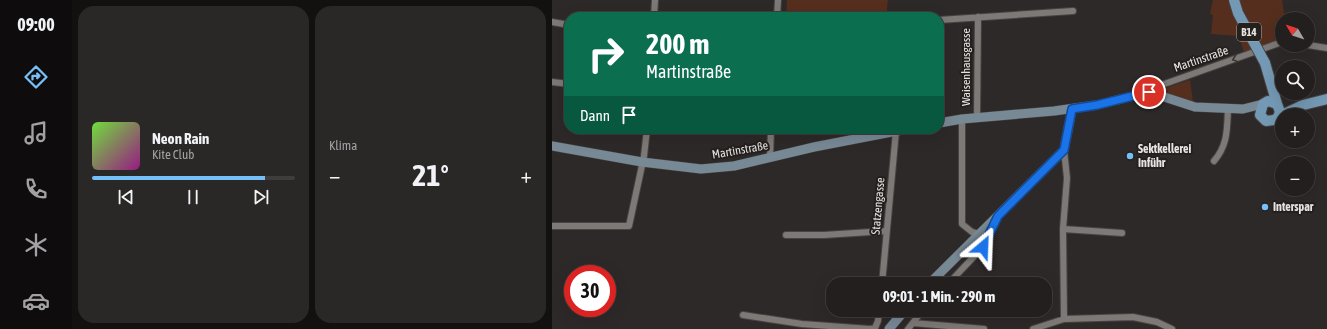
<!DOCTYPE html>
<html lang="de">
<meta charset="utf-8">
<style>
:root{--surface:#221f1e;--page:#2a2727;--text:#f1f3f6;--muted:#a2a2a4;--line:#3f3d3c;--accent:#75c0f6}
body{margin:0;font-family:"Asap Condensed",sans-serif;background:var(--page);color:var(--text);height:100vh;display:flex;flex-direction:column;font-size:15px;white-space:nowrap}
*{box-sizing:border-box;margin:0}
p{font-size:13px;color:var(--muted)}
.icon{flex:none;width:22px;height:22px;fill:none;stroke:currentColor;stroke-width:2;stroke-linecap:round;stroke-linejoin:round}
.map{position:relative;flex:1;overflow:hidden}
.drawer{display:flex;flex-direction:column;gap:6px;padding:6px;background:#131110;width:480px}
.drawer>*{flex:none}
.banner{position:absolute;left:12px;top:12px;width:380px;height:122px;border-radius:16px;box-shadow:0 4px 16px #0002,0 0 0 1px var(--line);background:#0b6e4f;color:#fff;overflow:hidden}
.needle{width:26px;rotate:309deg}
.tools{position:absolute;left:723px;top:12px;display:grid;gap:8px}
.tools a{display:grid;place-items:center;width:40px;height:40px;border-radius:50%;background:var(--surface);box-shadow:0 4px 16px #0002,0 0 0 1px var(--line);font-size:20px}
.speed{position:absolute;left:12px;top:265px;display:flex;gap:8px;font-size:20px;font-weight:700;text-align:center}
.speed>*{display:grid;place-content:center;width:52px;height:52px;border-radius:50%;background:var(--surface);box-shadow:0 4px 16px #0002,0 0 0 1px var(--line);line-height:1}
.speed .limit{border:6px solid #d22;background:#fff;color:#111}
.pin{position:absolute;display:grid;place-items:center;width:34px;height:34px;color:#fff;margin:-17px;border:2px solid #fff;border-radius:50%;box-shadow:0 1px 4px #0007}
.me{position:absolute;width:44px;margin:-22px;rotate:26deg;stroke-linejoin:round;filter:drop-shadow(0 0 3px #0008)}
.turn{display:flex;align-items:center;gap:14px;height:84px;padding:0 16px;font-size:18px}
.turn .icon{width:52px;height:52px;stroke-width:2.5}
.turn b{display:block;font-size:28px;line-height:34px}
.then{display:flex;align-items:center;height:38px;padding:0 16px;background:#0003;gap:8px;font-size:15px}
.big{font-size:30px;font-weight:700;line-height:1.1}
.drawer .card{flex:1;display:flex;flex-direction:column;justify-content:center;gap:6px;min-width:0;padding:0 14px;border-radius:16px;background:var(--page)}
.song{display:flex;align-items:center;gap:12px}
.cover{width:48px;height:48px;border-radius:6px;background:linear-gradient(135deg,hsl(100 70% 55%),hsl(310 70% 35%))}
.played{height:4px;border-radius:2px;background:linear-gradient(90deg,var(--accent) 85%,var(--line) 85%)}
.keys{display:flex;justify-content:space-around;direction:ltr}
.heat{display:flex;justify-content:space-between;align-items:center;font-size:22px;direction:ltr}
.drawer .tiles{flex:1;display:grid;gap:6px;grid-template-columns:repeat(2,1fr)}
.trip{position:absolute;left:274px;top:277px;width:226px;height:40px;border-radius:16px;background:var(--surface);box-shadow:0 4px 16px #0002,0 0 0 1px var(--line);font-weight:700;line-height:40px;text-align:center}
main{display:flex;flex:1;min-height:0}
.menu{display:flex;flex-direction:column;width:72px;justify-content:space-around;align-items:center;background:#0e0c0c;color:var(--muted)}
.menu .icon{width:28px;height:28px}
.menu .current{color:var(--accent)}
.menu b{font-size:18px;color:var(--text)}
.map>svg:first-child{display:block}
</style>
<main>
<nav class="menu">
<b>09:00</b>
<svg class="icon current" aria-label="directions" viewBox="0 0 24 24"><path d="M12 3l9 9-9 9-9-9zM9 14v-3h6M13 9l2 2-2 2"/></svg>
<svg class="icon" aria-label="music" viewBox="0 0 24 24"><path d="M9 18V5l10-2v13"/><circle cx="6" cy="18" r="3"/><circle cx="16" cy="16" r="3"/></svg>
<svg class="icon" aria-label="phone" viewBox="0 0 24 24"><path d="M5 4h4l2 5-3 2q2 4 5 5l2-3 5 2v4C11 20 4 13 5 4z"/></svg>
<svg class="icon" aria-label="climate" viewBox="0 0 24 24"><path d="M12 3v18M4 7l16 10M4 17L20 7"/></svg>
<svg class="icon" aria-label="car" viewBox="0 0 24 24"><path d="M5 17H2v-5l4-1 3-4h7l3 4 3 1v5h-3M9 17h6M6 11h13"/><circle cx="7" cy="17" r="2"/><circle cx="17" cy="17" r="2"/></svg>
</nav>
<section class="drawer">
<div class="tiles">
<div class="card">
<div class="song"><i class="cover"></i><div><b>Neon Rain</b><p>Kite Club</p></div></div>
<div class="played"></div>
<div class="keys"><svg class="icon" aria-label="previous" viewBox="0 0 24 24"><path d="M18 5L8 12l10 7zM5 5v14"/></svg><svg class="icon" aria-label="pause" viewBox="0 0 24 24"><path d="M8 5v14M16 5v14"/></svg><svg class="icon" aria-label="next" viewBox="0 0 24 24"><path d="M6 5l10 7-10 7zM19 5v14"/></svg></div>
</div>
<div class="card"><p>Klima</p>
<div class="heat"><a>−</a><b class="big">21°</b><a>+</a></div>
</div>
</div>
</section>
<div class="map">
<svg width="775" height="329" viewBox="0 0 775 329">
<rect width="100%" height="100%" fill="#2d2928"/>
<!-- green -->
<path fill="#562e1d" d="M 235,0 L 336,0 L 334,17 L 234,17 Z
M 661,0 L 730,0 L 733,19 L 730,19 L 730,38 L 692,53 L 687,36 L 659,34 L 661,15 L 658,14 Z
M 638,80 L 641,102 L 602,92 Z
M 227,129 L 307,129 L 278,135 L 227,133 Z"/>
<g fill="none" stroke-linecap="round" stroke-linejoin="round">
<defs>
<path id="street" d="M 102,17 L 103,0
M 225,17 L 226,0
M 387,20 L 521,11
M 0,22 L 17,25
M 756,45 L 775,48
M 0,82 L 17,84
M 597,92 L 604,87 L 730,42
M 425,118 L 426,17
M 410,119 L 410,224 L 420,232 L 427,234
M 218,157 L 219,129
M 662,161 C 676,145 675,129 676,108
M 0,226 L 77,226 L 92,156 L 95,129
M 511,229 L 570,233
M 234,235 L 272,235 L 334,231
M 330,284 L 344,131
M 396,284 L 431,247 L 444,221
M 191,315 L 250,324 L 318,329 L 323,328 L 326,321 L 327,310
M 512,319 L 511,229 L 515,178 L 512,150
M 361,323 L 432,329
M 356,329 L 371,310
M 481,329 L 512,319 L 581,317 L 605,322 L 620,329"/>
<path id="secondary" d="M 387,123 L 410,119 L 502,111 L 545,105 L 597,92 L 643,107 L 691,109 L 711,104
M 0,146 L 90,162 L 149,169 L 182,166 L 262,147 L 355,129
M 377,284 L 512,150 L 520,109
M 337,329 L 353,310"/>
<path id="primary" d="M 713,63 L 725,104
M 730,115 L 751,105 L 775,99
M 726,117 L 728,112 L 725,104 L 716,101 L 711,104 L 708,115 L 714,121 L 722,120 L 730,115"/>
</defs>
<!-- street casing -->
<use href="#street" stroke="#474443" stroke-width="8"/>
<!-- secondary casing -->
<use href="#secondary" stroke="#474443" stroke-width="10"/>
<!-- primary casing -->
<use href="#primary" stroke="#474443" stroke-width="12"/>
<!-- street -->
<use href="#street" stroke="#7d7977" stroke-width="6"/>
<!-- secondary -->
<use href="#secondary" stroke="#788996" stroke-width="9"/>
<!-- primary -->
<use href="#primary" stroke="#7499b4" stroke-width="10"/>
<defs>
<path id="primary-bridge" d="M 682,0 L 686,13 L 713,63"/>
</defs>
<!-- primary-bridge casing -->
<use href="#primary-bridge" stroke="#474443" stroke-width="12" stroke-linecap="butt"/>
<!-- primary-bridge -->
<use href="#primary-bridge" stroke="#7499b4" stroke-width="10"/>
</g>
<!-- one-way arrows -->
<defs><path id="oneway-chevron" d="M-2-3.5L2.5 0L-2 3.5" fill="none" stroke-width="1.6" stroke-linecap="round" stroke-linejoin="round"/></defs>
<use stroke="#3a3634" href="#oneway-chevron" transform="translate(683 59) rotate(161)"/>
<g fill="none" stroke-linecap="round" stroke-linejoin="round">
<defs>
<path id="route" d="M 431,247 L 446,216 L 512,150 L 520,109 L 545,105 L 597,92"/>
</defs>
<!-- route casing -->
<use href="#route" stroke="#114b97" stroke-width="10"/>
<!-- route -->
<use href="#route" stroke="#1a73e8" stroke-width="7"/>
</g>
<!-- markers -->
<g fill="#75c0f6" stroke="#23201e" stroke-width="1.5">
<circle cx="578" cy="156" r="4"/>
<circle cx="713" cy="207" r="4"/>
</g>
<g text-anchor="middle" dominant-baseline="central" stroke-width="4" stroke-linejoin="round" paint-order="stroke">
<!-- shield labels -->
<rect fill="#23201e" stroke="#aca8a7" stroke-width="1" x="685" y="23" width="24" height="18" rx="3"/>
<g font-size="11" font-weight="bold" fill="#e6e3e2">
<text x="697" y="32">B14</text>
</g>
<!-- street labels -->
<g font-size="12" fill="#e6e3e2" stroke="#23201e">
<text transform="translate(649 59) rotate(-19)">Martinstraße</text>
<text transform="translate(414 67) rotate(-90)">Waisenhausgasse</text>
<text transform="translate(188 150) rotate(-10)">Martinstraße</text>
<text transform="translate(326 206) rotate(-85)">Statzengasse</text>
</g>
<!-- poi labels -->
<g font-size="12" font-weight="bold" fill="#e6e3e2" stroke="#23201e" text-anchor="start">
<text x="586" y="149">Sektkellerei<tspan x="586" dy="14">Inführ</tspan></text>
<text x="721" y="207">Interspar</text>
</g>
</g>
</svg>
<div class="tools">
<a><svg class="needle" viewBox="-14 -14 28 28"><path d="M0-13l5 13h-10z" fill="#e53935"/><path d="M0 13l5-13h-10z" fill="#a2a2a4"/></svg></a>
<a><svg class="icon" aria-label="search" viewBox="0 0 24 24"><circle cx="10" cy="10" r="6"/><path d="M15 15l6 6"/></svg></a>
<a>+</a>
<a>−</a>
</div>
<div class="speed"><div class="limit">30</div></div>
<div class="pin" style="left:597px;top:92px;background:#d93025"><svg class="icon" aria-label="arrive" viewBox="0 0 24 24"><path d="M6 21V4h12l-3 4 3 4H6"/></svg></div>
<svg class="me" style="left:431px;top:247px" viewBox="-20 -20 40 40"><path d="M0-17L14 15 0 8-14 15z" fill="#1a73e8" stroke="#fff" stroke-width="4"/></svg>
<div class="trip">09:01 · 1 Min. · 290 m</div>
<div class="banner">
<div class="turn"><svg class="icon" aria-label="right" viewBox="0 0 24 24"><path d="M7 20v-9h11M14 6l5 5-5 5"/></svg><div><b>200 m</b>Martinstraße</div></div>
<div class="then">Dann<svg class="icon" aria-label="arrive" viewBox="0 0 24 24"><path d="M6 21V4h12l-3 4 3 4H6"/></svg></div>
</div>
</div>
</main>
